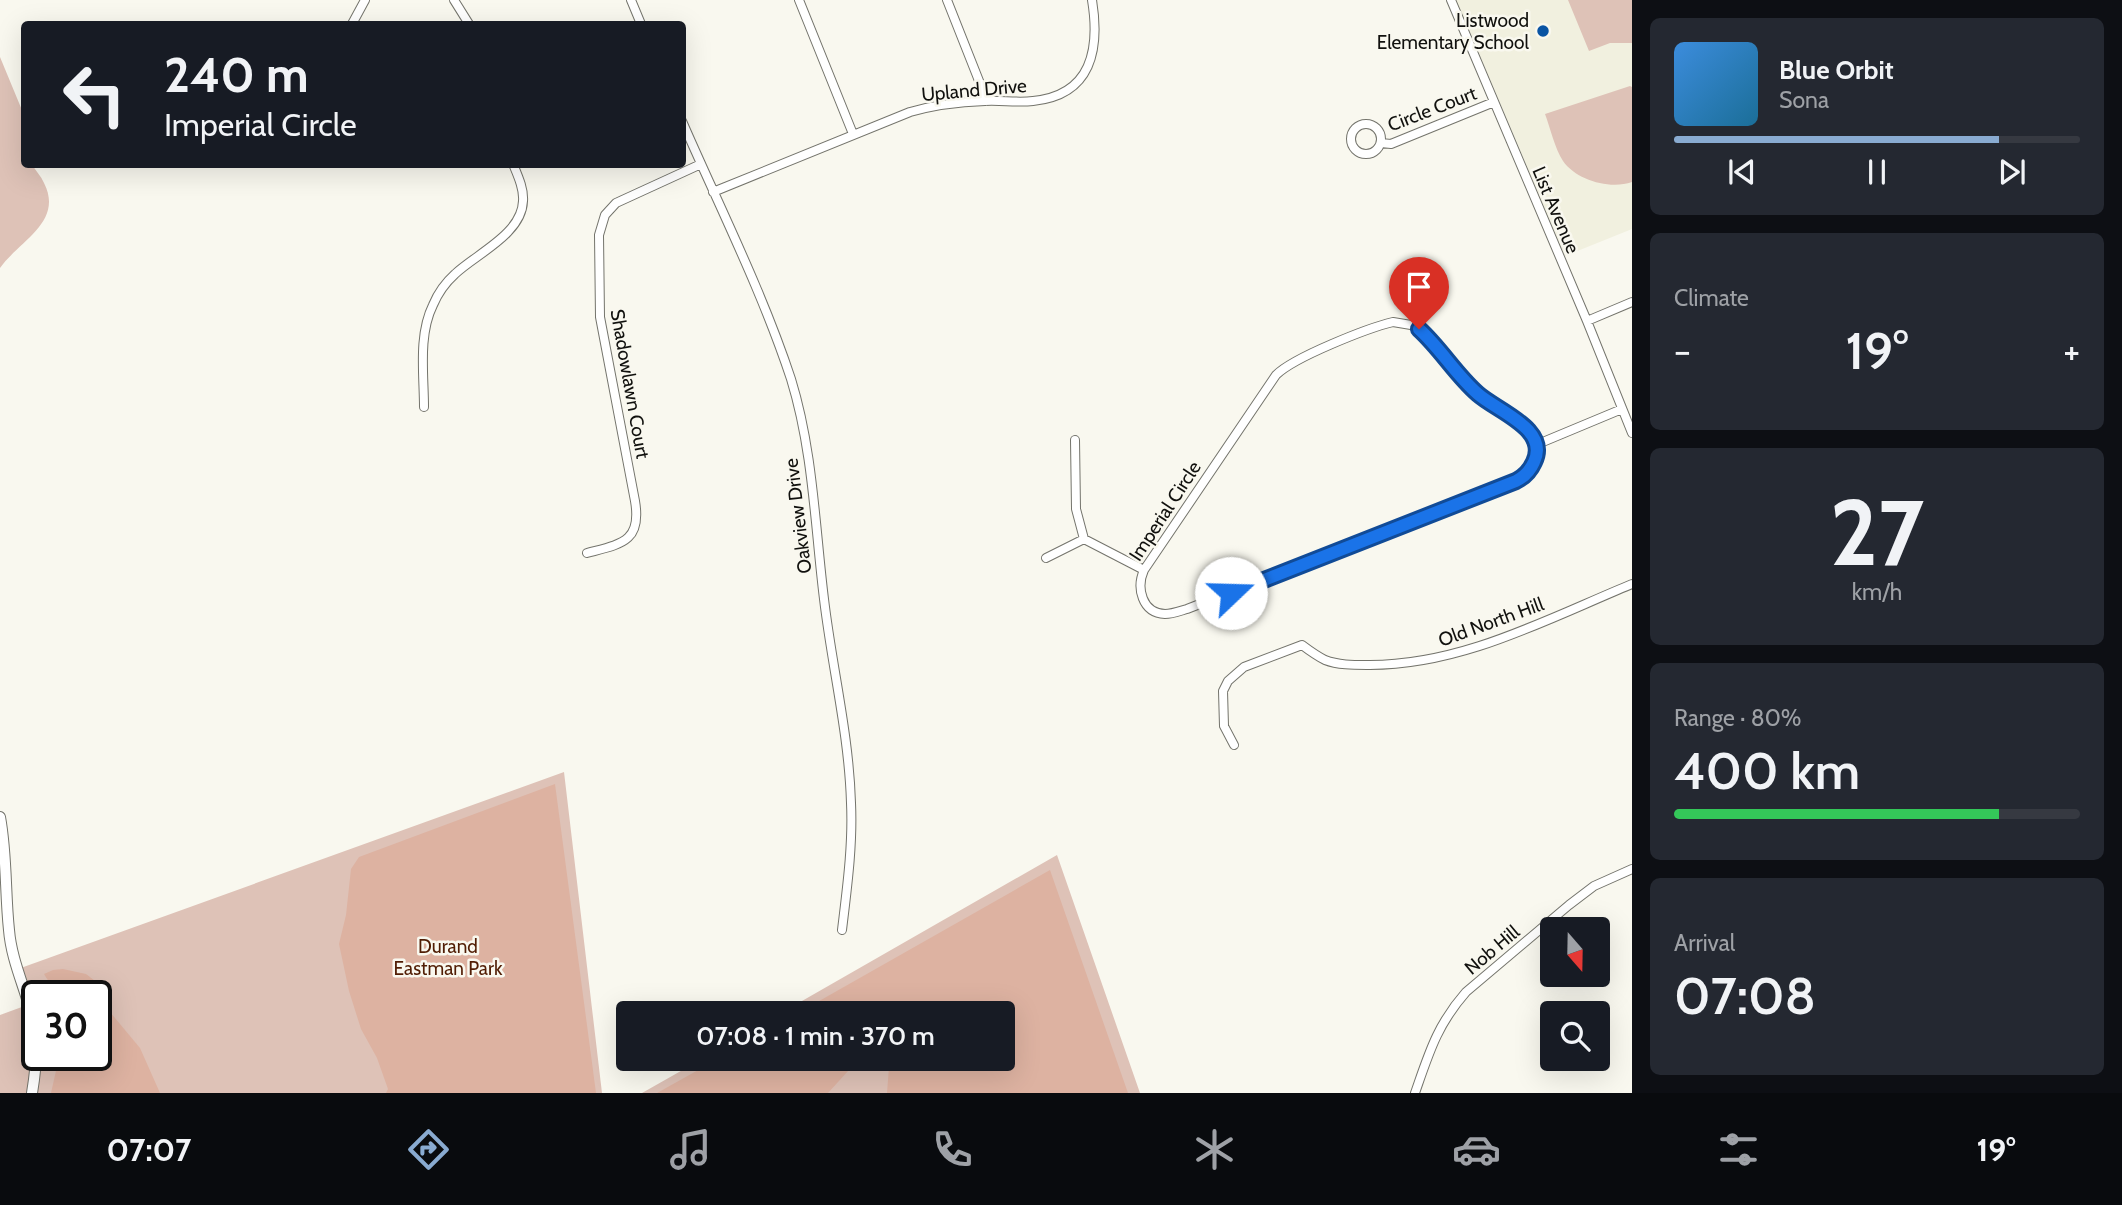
<!DOCTYPE html>
<meta charset="utf-8">
<style>
:root{--surface:#171b24;--page:#242831;--text:#f1f3f6;--muted:#9ea1a6;--line:#363941;--accent:#89abd1}
body{margin:0;font-family:Cabin,sans-serif;background:var(--page);color:var(--text);height:100vh;display:flex;flex-direction:column;font-size:26px;white-space:nowrap}
*{box-sizing:border-box;margin:0}
p{font-size:23px;color:var(--muted)}
.icon{flex:none;width:38px;height:38px;fill:none;stroke:currentColor;stroke-width:2;stroke-linecap:round;stroke-linejoin:round}
.map{position:relative;flex:1;overflow:hidden}
.side{display:flex;flex-direction:column;gap:18px;padding:18px;background:#0d0f14;width:490px}
.side>*{flex:none}
.hud{position:absolute;left:21px;top:21px;width:665px;height:147px;border-radius:7px;box-shadow:0 7px 28px #0002;background:#171b24;color:var(--text);overflow:hidden}
.needle{width:46px;rotate:160deg}
.fabs{position:absolute;left:1540px;top:917px;display:grid;gap:14px}
.fabs a{display:grid;place-items:center;width:70px;height:70px;border-radius:7px;background:var(--surface);box-shadow:0 7px 28px #0002;font-size:35px}
.speed{position:absolute;left:21px;top:980px;display:flex;gap:14px;font-size:35px;font-weight:700;text-align:center}
.speed>*{display:grid;place-content:center;width:91px;height:91px;border-radius:50%;background:var(--surface);box-shadow:0 7px 28px #0002;line-height:1}
.speed .limit{border:4px solid #111;border-radius:10px;background:#fff;color:#111}
.pin{position:absolute;display:grid;place-items:center;width:60px;height:60px;color:#fff;margin:-72px -30px;border-radius:50% 50% 50% 0;rotate:-45deg;box-shadow:0 0 7px #0007}
.pin .icon{rotate:45deg}
.me{position:absolute;width:77px;margin:-38px;rotate:69deg;stroke-linejoin:round;filter:drop-shadow(0 0 5px #0008)}
.turn{display:flex;align-items:center;gap:24px;height:147px;padding:0 28px;font-size:32px}
.turn .icon{width:91px;height:91px;stroke-width:2.5}
.turn b{display:block;font-size:49px;line-height:60px}
.big{font-size:52px;font-weight:600;line-height:1.1}
.side .widget{flex:1;display:flex;flex-direction:column;justify-content:center;gap:10px;min-width:0;padding:0 24px;border-radius:10px;background:var(--page)}
.side .dial{align-items:center;gap:0}
.dial b{font-size:91px;line-height:1}
.song{display:flex;align-items:center;gap:21px}
.cover{width:84px;height:84px;border-radius:10px;background:linear-gradient(135deg,hsl(210 70% 55%),hsl(200 70% 35%))}
.played{height:7px;border-radius:4px;background:linear-gradient(90deg,var(--accent) 80%,var(--line) 80%)}
.keys{display:flex;justify-content:space-around;direction:ltr}
.heat{display:flex;justify-content:space-between;align-items:center;font-size:38px;direction:ltr}
.charge{height:10px;border-radius:5px;background:linear-gradient(90deg,#34c759 80%,var(--line) 0)}
.trip{position:absolute;left:616px;top:1001px;width:399px;height:70px;border-radius:7px;background:var(--surface);box-shadow:0 7px 28px #0002;font-weight:600;line-height:70px;text-align:center}
.tab-bar{display:flex;height:112px;justify-content:space-around;align-items:center;background:#090b0e;color:var(--muted)}
.tab-bar .icon{width:49px;height:49px}
.tab-bar .selected{color:var(--accent)}
.tab-bar b{font-size:32px;color:var(--text)}
main{display:flex;flex:1;min-height:0}
.map>svg:first-child{display:block}
</style>
<main>
<div class="map">
<svg width="1632" height="1093" viewBox="0 0 1632 1093">
<rect width="100%" height="100%" fill="#f9f8ef"/>
<!-- built -->
<path fill="#f1f0df" d="M 1456,0 L 1632,0 L 1632,229 L 1565,256 Z"/>
<!-- green -->
<path fill="#dec2b7" fill-rule="evenodd" d="M 1568,0 L 1632,0 L 1632,43 L 1610,43 L 1589,51 Z
M 0,57 L 24,115 L 24,164 L 32,165 C 36,171 41,176 44,183 C 64,222 19,241 0,268 Z
M 1630,86 L 1632,87 L 1632,182 C 1610,190 1576,180 1563,161 C 1555,149 1550,127 1545,114 Z
M 564,772 L 602,1093 L 0,1093 L 0,1015 L 30,1004 L 18,969 ZM 37,996 L 96,996 L 96,1055 L 37,1055 Z
M 1057,855 L 1140,1093 L 642,1093 L 702,1059 L 1003,1059 L 1003,1013 L 781,1013 Z"/>
<!-- forest -->
<path fill="#ddb2a1" d="M 555,784 L 596,1093 L 386,1093 L 388,1089 L 377,1058 L 361,1029 L 349,991 L 339,944 L 346,915 L 351,869 L 359,857 Z
M 1050,870 L 1128,1093 L 887,1093 L 889,1067 L 870,1059 L 1003,1059 L 1003,1013 L 798,1013 Z
M 63,969 L 86,974 L 103,987 L 105,1006 L 140,1048 L 160,1093 L 51,1093 L 58,1062 L 56,1055 L 96,1055 L 96,996 C 72,996 57,997 44,974 L 53,970 Z
M 718,1059 L 859,1059 L 828,1093 L 657,1093 Z"/>
<g fill="none" stroke-linecap="round" stroke-linejoin="round">
<defs>
<path id="minor" d="M 454,0 L 469,24
M 631,0 L 641,24
M 799,0 L 853,134
M 947,0 L 987,101
M 1451,0 L 1587,321 L 1632,433
M 352,24 L 365,0
M 682,121 C 719,206 762,291 791,379 C 813,450 815,526 824,599 C 832,667 849,734 851,803 C 853,845 847,888 842,930
M1351 139a15 15 0 1 1 30 0a15 15 0 1 1-30 0Z
M 1381,143 L 1391,144 L 1494,102
M 713,192 L 910,112 C 934,105 959,102 985,101 C 1001,100 1017,103 1033,101 C 1092,95 1100,49 1092,0
M 1587,321 L 1632,302
M 1393,322 L 1411,325 L 1419,329 C 1441,349 1456,375 1477,394 C 1497,411 1550,429 1534,462 C 1530,471 1524,477 1516,481 L 1187,609 C 1180,611 1172,614 1165,614 C 1142,613 1136,588 1144,570 L 1276,375 C 1294,357 1368,328 1393,322 Z
M 424,407 C 424,375 418,335 433,305 C 438,293 445,283 455,274 C 476,254 522,234 523,201 C 524,189 518,176 513,164
M 1075,440 L 1076,509 L 1084,539
M 1538,444 L 1622,409
M 587,553 C 621,544 642,542 635,501 L 600,317 L 599,235 L 605,215 L 616,203 L 701,164
M 1046,558 L 1084,539 L 1144,570
M 1234,745 L 1224,726 L 1223,691 L 1228,681 L 1244,667 L 1302,645 C 1310,651 1317,656 1325,660 C 1338,665 1353,665 1367,665 C 1461,666 1547,619 1632,584
M 1415,1093 C 1429,1053 1437,1025 1466,992 L 1569,905 L 1594,886 L 1632,869"/>
<path id="tertiary" d="M 0,817 C 7,855 5,893 9,930 C 12,968 33,1002 36,1040 C 37,1058 35,1075 32,1093"/>
</defs>
<!-- minor casing -->
<use href="#minor" stroke="#74746c" stroke-width="10"/>
<!-- tertiary casing -->
<use href="#tertiary" stroke="#74746c" stroke-width="12"/>
<!-- minor -->
<use href="#minor" stroke="#fff" stroke-width="8"/>
<!-- tertiary -->
<use href="#tertiary" stroke="#fff" stroke-width="10"/>
</g>
<g fill="none" stroke-linecap="round" stroke-linejoin="round">
<defs>
<path id="route" d="M 1231,593 L 1516,481 C 1524,477 1530,471 1534,462 C 1550,429 1497,411 1478,394 C 1456,375 1441,349 1419,329"/>
</defs>
<!-- route casing -->
<use href="#route" stroke="#114b97" stroke-width="18"/>
<!-- route -->
<use href="#route" stroke="#1a73e8" stroke-width="12"/>
</g>
<!-- markers -->
<circle fill="#0954a3" stroke="#f9f8ef" stroke-width="2.5" cx="1543" cy="31" r="7"/>
<g text-anchor="middle" dominant-baseline="central" stroke-width="5" stroke-linejoin="round" paint-order="stroke">
<!-- poi labels -->
<g font-size="19" fill="#11110e" stroke="#f9f8ef" text-anchor="end">
<text x="1529" y="20">Listwood<tspan x="1529" dy="22">Elementary School</tspan></text>
</g>
<!-- street labels -->
<g font-size="19" fill="#11110e" stroke="#f9f8ef">
<text transform="translate(974 90) rotate(-5)">Upland Drive</text>
<text transform="translate(1432 109) rotate(-21)">Circle Court</text>
<text transform="translate(1556 210) rotate(67)">List Avenue</text>
<text transform="translate(630 384) rotate(80)">Shadowlawn Court</text>
<text transform="translate(1165 511) rotate(-57)">Imperial Circle</text>
<text transform="translate(798 516) rotate(-97)">Oakview Drive</text>
<text transform="translate(1491 622) rotate(-20)">Old North Hill</text>
<text transform="translate(1492 950) rotate(-40)">Nob Hill</text>
</g>
<!-- park labels -->
<g font-size="19" fill="#511d04" stroke="#f9f8ef">
<text x="448" y="946">Durand<tspan x="448" dy="22">Eastman Park</tspan></text>
</g>
</g>
</svg>
<div class="fabs">
<a><svg class="needle" viewBox="-14 -14 28 28"><path d="M0-13l5 13h-10z" fill="#e53935"/><path d="M0 13l5-13h-10z" fill="#9ea1a6"/></svg></a>
<a><svg class="icon" aria-label="search" viewBox="0 0 24 24"><circle cx="10" cy="10" r="6"/><path d="M15 15l6 6"/></svg></a>
</div>
<div class="speed"><div class="limit">30</div></div>
<div class="pin" style="left:1419px;top:329px;background:#d93025"><svg class="icon" aria-label="arrive" viewBox="0 0 24 24"><path d="M6 21V4h12l-3 4 3 4H6"/></svg></div>
<svg class="me" style="left:1231px;top:593px" viewBox="-20 -20 40 40"><circle r="19" fill="#fff"/><path d="M0-13L10 11 0 6-10 11z" fill="#1a73e8"/></svg>
<div class="trip">07:08 · 1 min · 370 m</div>
<div class="hud">
<div class="turn"><svg class="icon" aria-label="left" viewBox="0 0 24 24"><path d="M17 20v-9H6M10 6l-5 5 5 5"/></svg><div><b>240 m</b>Imperial Circle</div></div>
</div>
</div>
<section class="side">
<div class="widget">
<div class="song"><i class="cover"></i><div><b>Blue Orbit</b><p>Sona</p></div></div>
<div class="played"></div>
<div class="keys"><svg class="icon" aria-label="previous" viewBox="0 0 24 24"><path d="M18 5L8 12l10 7zM5 5v14"/></svg><svg class="icon" aria-label="pause" viewBox="0 0 24 24"><path d="M8 5v14M16 5v14"/></svg><svg class="icon" aria-label="next" viewBox="0 0 24 24"><path d="M6 5l10 7-10 7zM19 5v14"/></svg></div>
</div>
<div class="widget"><p>Climate</p>
<div class="heat"><a>−</a><b class="big">19°</b><a>+</a></div>
</div>
<div class="widget dial"><b>27</b><p>km/h</p></div>
<div class="widget"><p>Range · 80%</p><b class="big">400 km</b><div class="charge"></div></div>
<div class="widget"><p>Arrival</p><b class="big">07:08</b></div>
</section>
</main>
<nav class="tab-bar">
<b>07:07</b>
<svg class="icon selected" aria-label="directions" viewBox="0 0 24 24"><path d="M12 3l9 9-9 9-9-9zM9 14v-3h6M13 9l2 2-2 2"/></svg>
<svg class="icon" aria-label="music" viewBox="0 0 24 24"><path d="M9 18V5l10-2v13"/><circle cx="6" cy="18" r="3"/><circle cx="16" cy="16" r="3"/></svg>
<svg class="icon" aria-label="phone" viewBox="0 0 24 24"><path d="M5 4h4l2 5-3 2q2 4 5 5l2-3 5 2v4C11 20 4 13 5 4z"/></svg>
<svg class="icon" aria-label="climate" viewBox="0 0 24 24"><path d="M12 3v18M4 7l16 10M4 17L20 7"/></svg>
<svg class="icon" aria-label="car" viewBox="0 0 24 24"><path d="M5 17H2v-5l4-1 3-4h7l3 4 3 1v5h-3M9 17h6M6 11h13"/><circle cx="7" cy="17" r="2"/><circle cx="17" cy="17" r="2"/></svg>
<svg class="icon" aria-label="filters" viewBox="0 0 24 24"><path d="M4 7h16M4 17h16"/><circle cx="9" cy="7" r="2"/><circle cx="15" cy="17" r="2"/></svg>
<b>19°</b>
</nav>
